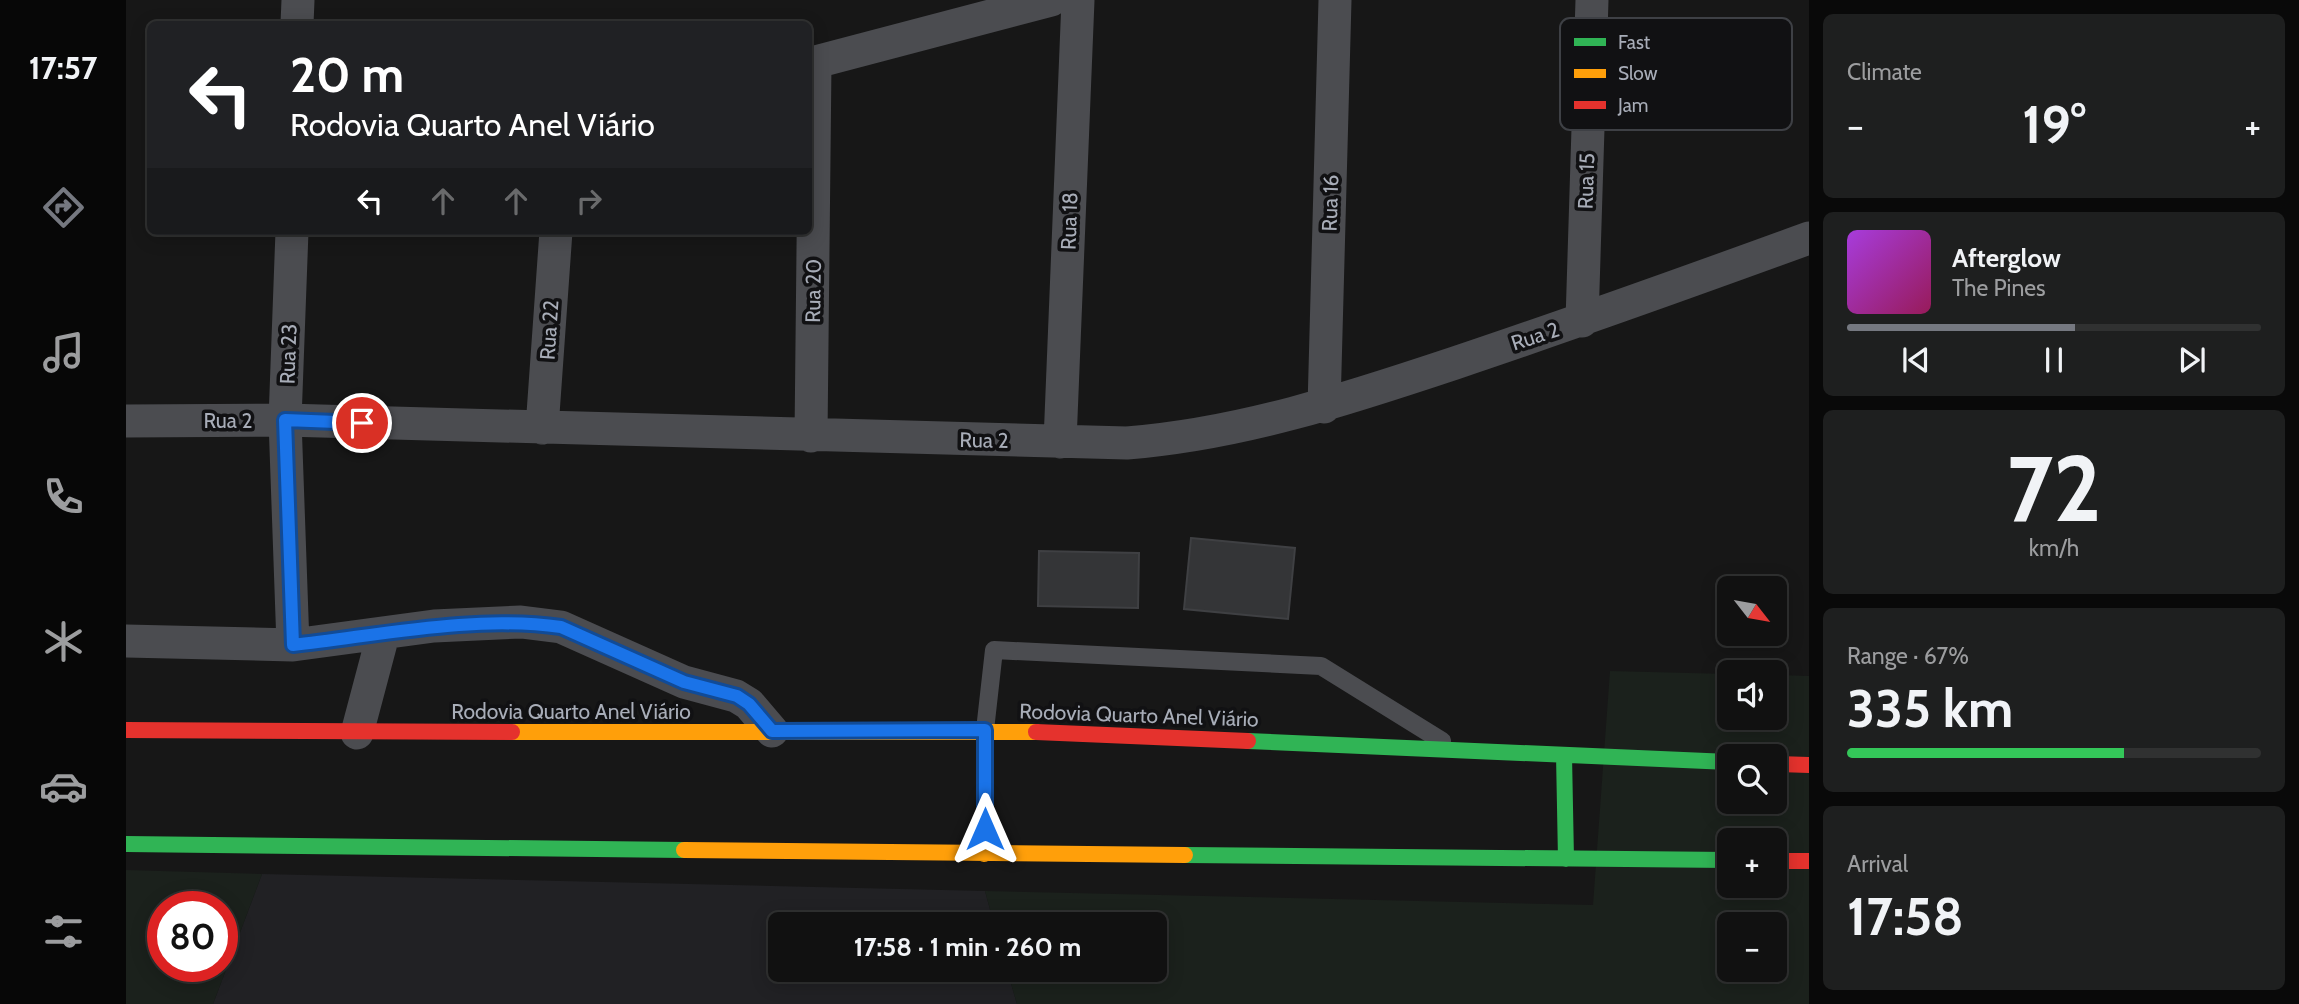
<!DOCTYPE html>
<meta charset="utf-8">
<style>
:root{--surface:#111;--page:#1e1f1f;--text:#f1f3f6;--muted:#9c9d9f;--line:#303131;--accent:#757880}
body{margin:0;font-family:Cabin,sans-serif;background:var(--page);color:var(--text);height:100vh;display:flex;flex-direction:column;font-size:26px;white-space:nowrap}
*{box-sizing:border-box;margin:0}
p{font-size:23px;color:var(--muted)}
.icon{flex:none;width:38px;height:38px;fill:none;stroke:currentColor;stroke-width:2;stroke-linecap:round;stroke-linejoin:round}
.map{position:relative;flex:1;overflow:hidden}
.side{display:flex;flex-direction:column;gap:14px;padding:14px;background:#090909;width:490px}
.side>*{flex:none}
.banner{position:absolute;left:21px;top:21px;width:665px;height:214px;border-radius:10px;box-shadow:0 4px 18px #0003,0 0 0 2px var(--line);background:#202124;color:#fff;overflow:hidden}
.needle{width:46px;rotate:121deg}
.tools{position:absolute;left:1591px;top:576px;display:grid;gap:14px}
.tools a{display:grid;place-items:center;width:70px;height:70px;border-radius:10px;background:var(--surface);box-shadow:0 4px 18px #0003,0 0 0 2px var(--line);font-size:35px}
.speed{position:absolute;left:21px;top:891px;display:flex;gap:14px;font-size:35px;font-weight:700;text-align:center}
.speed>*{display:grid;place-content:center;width:91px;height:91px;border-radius:50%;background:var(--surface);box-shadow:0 4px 18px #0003,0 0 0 2px var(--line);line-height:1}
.speed .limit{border:10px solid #d22;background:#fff;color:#111}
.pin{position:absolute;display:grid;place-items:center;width:60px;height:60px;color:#fff;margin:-30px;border:4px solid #fff;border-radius:50%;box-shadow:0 2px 7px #0007}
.me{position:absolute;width:77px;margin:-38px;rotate:0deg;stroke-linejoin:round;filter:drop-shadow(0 0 5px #0008)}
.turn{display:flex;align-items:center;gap:24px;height:147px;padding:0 28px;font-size:32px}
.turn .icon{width:91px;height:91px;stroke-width:2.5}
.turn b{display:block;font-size:49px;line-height:60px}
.lanes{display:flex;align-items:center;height:66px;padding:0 28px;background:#0003;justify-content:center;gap:35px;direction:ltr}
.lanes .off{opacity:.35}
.big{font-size:52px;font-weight:700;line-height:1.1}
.side .tile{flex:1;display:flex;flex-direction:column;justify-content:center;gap:10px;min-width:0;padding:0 24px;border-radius:10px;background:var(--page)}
.side .dial{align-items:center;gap:0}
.dial b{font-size:91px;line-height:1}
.song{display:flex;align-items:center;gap:21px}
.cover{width:84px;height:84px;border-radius:10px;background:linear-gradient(135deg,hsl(280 70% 55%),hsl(330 70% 35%))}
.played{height:7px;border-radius:4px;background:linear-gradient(90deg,var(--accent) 55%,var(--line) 55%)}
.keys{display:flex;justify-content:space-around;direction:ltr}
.heat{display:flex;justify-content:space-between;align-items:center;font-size:38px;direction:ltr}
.charge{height:10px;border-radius:5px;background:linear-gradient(90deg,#34c759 67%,var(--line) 0)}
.trip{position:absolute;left:642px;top:912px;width:399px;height:70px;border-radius:10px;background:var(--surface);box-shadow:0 4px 18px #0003,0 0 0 2px var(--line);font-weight:700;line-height:70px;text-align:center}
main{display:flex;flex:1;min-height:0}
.dock{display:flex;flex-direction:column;width:126px;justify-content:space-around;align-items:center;background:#070707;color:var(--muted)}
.dock .icon{width:49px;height:49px}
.dock .selected{color:var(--accent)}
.dock b{font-size:32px;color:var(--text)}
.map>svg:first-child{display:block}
</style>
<main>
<nav class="dock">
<b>17:57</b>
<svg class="icon selected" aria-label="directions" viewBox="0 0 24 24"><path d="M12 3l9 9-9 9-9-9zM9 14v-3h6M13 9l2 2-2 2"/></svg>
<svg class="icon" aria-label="music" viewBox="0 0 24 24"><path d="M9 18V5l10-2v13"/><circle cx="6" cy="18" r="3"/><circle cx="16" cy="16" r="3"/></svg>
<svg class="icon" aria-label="phone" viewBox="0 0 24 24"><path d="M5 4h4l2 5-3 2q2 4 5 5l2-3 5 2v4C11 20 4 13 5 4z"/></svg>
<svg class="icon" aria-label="climate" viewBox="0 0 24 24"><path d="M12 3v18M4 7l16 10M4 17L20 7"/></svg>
<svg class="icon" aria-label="car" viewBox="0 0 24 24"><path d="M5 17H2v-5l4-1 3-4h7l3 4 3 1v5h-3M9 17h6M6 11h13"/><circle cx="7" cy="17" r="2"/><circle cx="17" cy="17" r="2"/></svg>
<svg class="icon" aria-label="filters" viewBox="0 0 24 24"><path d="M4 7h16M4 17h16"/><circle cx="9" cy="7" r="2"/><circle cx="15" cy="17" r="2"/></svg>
</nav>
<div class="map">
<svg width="1683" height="1004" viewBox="0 0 1683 1004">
<rect width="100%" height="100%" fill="#171717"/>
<!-- built -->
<path fill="#212124" d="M 136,874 L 859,891 L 868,924 L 654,924 L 654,970 L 881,970 L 891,1004 L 87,1004 Z"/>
<!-- green -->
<path fill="#1b211c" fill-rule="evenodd" d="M 1484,671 L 1603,674 L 1603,718 L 1648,718 L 1649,675 L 1683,676 L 1683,1004 L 891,1004 L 881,970 L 1029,970 L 1029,924 L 868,924 L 859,891 L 1467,905 ZM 1603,756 L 1648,756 L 1648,802 L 1603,802 ZM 1603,840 L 1648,840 L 1648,886 L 1603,886 ZM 1603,924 L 1648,924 L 1648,970 L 1603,970 Z
M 0,870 L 136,874 L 87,1004 L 0,1004 ZM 37,906 L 96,906 L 96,966 L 37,966 Z"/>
<!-- building -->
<path fill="#343537" stroke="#3f4043" stroke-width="2" d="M 1065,538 L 1169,548 L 1162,619 L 1058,609 Z
M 913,551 L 1013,553 L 1012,608 L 912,606 Z"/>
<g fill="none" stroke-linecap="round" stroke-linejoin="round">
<!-- lane -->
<path stroke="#4b4c50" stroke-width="18" d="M 859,730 L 868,650 L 1195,666 L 1316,741"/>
<!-- street -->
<path stroke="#4b4c50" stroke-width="33" d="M 171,24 L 172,0
M 682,64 L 925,0
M 166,231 L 159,420 L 167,645
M 1456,321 L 1466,0
M 1198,407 L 1209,0
M 0,421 L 159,420 L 1001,443 C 1115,434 1221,399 1329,363 C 1448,323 1565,281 1683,238
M 416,428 L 430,231
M 685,436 L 689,63
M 934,442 L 952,0
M 0,641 L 167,645 L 308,626 L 395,622 L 435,627 L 558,682 L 610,696 L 623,704 L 646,731
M 231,733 L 257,635"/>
<!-- fast -->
<path stroke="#30b455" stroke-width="16" d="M 1122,741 L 1603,762
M 1438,755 L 1440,859
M 0,844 L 558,850
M 1059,855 L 1603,860"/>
<!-- slow -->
<path stroke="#ff9f0a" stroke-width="16" d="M 386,732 L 910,732
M 558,850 L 1059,855
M 858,854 L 859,730"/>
<!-- jam -->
<path stroke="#e5322d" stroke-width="16" d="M 0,730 L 386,732
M 910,732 L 1122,741
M 1648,764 L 1683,765
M 1648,861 L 1683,861"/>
</g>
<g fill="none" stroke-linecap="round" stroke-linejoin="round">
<defs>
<path id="route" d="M 236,423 L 159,420 L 167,645 C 256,635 346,615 435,627 L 558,682 L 611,696 L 623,704 L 646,731 L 859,730 L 859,829"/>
</defs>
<!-- route casing -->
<use href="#route" stroke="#114b97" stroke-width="18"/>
<!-- route -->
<use href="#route" stroke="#1a73e8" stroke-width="12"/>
</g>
<g text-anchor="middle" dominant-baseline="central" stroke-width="7" stroke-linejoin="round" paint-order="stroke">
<!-- street labels -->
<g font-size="21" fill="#a8adb8" stroke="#111113">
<text transform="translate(1460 181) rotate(-88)">Rua 15</text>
<text transform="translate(1204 203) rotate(-88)">Rua 16</text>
<text transform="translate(943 221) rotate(-88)">Rua 18</text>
<text transform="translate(687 291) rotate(-89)">Rua 20</text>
<text transform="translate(423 330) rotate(-86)">Rua 22</text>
<text transform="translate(1409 336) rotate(-18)">Rua 2</text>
<text transform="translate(162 354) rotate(-88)">Rua 23</text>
<text x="102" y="420">Rua 2</text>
<text transform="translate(858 440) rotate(1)">Rua 2</text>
<text x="445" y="711">Rodovia Quarto Anel Viário</text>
<text transform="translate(1013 715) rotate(2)">Rodovia Quarto Anel Viário</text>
</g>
</g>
<!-- legend -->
<rect x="1434" y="18" width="232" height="112" rx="10" fill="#111113" stroke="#3e4045" stroke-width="2"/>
<rect x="1448" y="38" width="32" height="8" fill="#30b455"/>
<rect x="1448" y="69" width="32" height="9" fill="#ff9f0a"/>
<rect x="1448" y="101" width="32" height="8" fill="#e5322d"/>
<g font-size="19" fill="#a8adb8">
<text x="1492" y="49">Fast</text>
<text x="1492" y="80">Slow</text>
<text x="1492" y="112">Jam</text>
</g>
</svg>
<div class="tools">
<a><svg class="needle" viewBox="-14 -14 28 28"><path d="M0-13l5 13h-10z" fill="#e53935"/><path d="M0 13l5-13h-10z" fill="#9c9d9f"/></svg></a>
<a><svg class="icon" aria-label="sound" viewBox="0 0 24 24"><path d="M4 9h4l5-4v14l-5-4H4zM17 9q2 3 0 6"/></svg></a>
<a><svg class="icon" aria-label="search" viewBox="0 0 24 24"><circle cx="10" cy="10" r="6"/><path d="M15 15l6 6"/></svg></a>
<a>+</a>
<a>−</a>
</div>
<div class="speed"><div class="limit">80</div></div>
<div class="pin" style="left:236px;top:423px;background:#d93025"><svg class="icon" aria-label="arrive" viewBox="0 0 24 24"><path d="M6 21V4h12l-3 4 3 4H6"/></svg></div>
<svg class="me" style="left:859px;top:829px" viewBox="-20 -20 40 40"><path d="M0-17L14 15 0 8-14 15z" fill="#1a73e8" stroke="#fff" stroke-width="4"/></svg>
<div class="trip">17:58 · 1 min · 260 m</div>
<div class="banner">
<div class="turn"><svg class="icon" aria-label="left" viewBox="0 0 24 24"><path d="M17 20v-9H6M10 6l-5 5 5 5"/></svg><div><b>20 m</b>Rodovia Quarto Anel Viário</div></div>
<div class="lanes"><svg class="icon" aria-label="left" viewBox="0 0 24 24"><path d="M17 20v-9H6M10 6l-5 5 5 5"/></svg><svg class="icon off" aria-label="ahead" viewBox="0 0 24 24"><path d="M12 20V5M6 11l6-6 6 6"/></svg><svg class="icon off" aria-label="ahead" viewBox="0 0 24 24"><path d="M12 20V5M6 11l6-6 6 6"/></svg><svg class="icon off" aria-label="right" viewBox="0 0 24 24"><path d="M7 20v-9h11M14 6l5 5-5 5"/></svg></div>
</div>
</div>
<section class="side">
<div class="tile"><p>Climate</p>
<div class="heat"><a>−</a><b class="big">19°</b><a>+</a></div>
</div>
<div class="tile">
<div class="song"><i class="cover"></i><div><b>Afterglow</b><p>The Pines</p></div></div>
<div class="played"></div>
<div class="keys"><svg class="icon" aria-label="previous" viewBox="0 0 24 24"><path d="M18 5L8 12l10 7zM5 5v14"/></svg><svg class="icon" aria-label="pause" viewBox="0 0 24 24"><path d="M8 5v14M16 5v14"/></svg><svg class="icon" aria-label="next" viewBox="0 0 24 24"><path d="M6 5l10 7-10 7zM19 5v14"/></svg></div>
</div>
<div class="tile dial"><b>72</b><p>km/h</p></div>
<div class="tile"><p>Range · 67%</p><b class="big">335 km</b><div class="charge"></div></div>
<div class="tile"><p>Arrival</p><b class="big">17:58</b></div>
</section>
</main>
